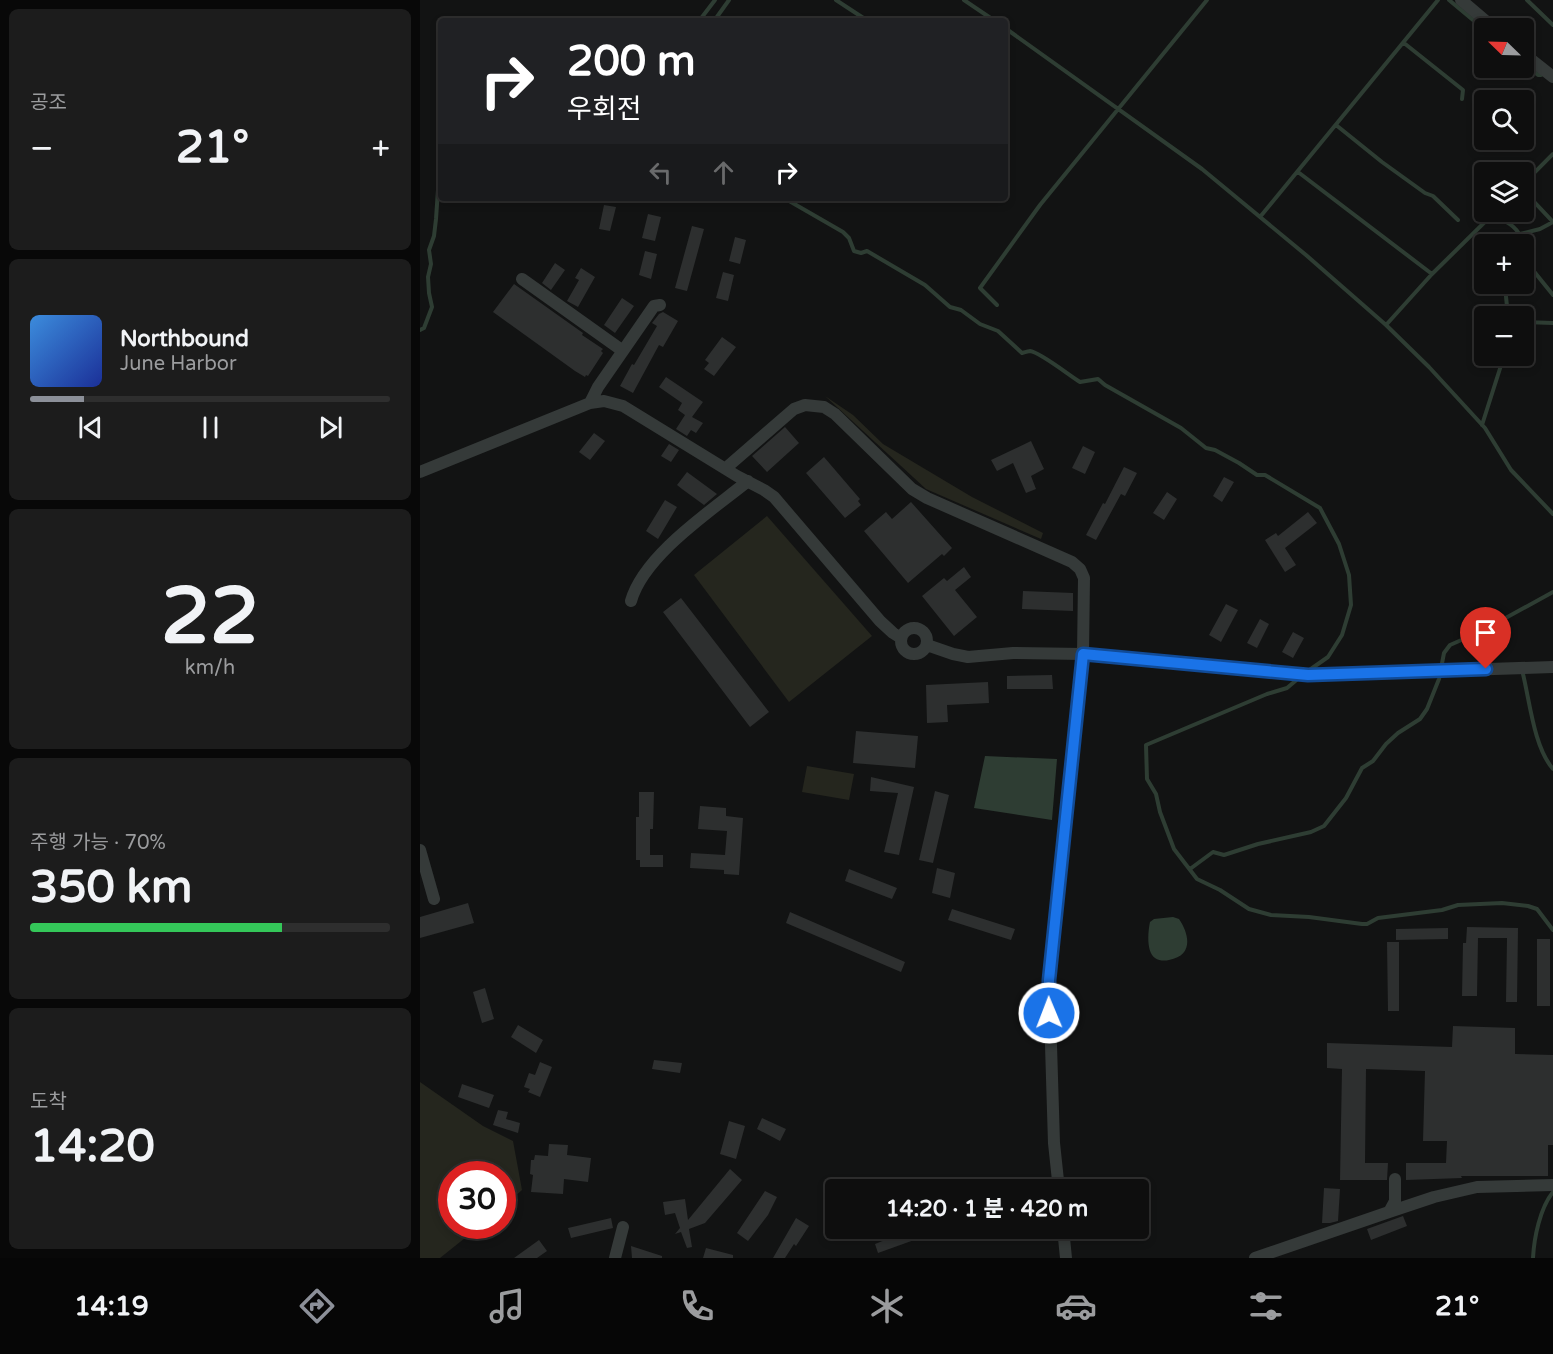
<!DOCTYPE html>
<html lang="ko">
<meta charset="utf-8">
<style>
:root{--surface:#0e0e0e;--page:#1c1c1c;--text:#f1f3f6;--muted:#9b9c9e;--line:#2e2e2e;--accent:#8c9099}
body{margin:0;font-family:"Varela Round","Noto Sans KR",sans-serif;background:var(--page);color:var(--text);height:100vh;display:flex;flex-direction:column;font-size:22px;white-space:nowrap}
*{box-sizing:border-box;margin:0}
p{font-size:20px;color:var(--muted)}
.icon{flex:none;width:33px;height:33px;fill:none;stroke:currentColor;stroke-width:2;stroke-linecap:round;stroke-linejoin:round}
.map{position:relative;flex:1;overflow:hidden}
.sheet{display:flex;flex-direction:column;gap:9px;padding:9px;background:#080808;width:420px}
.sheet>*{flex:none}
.guide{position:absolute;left:18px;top:18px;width:570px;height:183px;border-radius:6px;box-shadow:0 3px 9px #0003,0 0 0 2px var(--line);background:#202124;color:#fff;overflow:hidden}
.needle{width:39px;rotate:293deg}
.buttons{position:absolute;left:1054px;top:18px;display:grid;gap:12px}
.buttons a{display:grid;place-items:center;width:60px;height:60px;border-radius:6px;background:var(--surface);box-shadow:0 3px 9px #0003,0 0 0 2px var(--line);font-size:30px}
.speed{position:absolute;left:18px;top:1161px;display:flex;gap:12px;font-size:30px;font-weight:700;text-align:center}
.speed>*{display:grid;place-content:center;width:78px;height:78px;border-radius:50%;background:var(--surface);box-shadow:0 3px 9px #0003,0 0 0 2px var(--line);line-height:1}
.speed .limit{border:9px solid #d22;background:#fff;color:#111}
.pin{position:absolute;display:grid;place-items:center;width:51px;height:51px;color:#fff;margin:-62px -26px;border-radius:50% 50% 50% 0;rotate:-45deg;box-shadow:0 0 6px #0007}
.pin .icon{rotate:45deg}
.me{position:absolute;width:66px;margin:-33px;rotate:359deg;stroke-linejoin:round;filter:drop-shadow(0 0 4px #0008)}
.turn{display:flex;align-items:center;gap:21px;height:126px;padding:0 30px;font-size:27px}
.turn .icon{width:78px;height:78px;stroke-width:2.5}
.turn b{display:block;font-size:42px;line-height:51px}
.lanes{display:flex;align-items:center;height:57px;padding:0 30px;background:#0003;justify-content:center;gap:30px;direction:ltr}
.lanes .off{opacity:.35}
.big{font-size:45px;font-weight:800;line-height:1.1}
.sheet .card{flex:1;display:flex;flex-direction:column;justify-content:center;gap:9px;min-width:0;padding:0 21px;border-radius:9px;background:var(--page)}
.sheet .dial{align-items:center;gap:0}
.dial b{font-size:78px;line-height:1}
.song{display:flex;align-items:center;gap:18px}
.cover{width:72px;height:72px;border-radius:9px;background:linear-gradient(135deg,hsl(210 70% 55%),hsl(230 70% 35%))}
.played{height:6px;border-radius:3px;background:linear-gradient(90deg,var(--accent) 15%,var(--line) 15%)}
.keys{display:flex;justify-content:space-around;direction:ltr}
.heat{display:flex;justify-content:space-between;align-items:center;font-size:33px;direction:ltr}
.charge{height:9px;border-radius:4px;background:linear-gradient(90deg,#34c759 70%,var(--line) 0)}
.trip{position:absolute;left:405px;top:1179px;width:324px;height:60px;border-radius:6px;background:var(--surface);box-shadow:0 3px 9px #0003,0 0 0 2px var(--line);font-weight:800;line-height:60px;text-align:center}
.tabs{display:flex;height:96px;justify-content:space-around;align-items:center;background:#060606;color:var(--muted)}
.tabs .icon{width:42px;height:42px}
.tabs .active{color:var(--accent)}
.tabs b{font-size:27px;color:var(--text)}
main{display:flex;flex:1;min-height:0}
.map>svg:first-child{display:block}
</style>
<main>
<section class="sheet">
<div class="card"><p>공조</p>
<div class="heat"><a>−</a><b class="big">21°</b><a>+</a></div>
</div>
<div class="card">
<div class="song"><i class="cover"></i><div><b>Northbound</b><p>June Harbor</p></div></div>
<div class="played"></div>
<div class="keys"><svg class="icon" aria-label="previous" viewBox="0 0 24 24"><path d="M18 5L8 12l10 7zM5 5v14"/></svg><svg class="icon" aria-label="pause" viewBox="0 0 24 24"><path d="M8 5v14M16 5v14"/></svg><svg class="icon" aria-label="next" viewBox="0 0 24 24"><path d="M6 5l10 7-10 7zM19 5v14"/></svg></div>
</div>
<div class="card dial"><b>22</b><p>km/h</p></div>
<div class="card"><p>주행 가능 · 70%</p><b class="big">350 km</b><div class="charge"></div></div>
<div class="card"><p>도착</p><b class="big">14:20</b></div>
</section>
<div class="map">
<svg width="1133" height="1258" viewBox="0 0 1133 1258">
<rect width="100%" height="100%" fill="#121313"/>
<!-- green -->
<path fill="#25261e" d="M 405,396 L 433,415 L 463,444 L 552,497 L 623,533 L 621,539 L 506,489 Z
M 347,516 L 452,636 L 369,702 L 274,575 Z
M 387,766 L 434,774 L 429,800 L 382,792 Z
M 0,1082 L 63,1126 L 93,1141 L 102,1190 L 83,1207 L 82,1174 L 32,1174 L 32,1226 L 60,1226 L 20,1258 L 0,1258 Z"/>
<!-- water -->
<path fill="#2e3d33" d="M 565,756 L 637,759 L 632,820 L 554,808 Z
M 753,917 L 759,919 C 770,935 773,956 749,960 C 745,961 739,961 735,958 C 726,952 728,931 730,922 L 734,919 Z"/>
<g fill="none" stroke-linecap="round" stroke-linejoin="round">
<!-- stream -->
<path stroke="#2e3d33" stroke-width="4" d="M 416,0 L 448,21
M 544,0 L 575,21
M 1029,0 L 1065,30
M 1107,0 L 1133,25
M 279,21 L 295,0
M 294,21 L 309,0
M 585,28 L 782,169 L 886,255 L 966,325 L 1009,367 L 1065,428 L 1091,470 L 1133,514
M 984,43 L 1043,90 L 1042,99
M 1104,63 L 1118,75 L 1121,75
M 916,125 L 962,162 L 1005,193 L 1013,196 L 1038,220
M 878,172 L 1012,274
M 1104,183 L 1133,154
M 1104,191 L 1133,222
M 364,198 L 423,232 L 429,238 L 434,251 L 441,253 L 447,251 L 505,285 L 530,307 L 541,310 L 560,324 L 578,331 L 602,353 C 602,353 609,351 610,351 C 620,352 650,376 660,382 L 678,379 L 685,385 L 761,428 L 786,448 L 795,450 L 819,463 L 837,475 L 845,475 L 900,508 L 919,544 L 929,575 L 931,605 L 922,635 L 908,657 L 888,671
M 1072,215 C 1087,222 1099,226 1103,244
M 840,217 L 1018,0
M 1100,234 L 1120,229 L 1133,222
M 1104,250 L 1108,264 L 1133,295
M 1085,287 L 1088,316
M 577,305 L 560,288 L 620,205 L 787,0
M 1104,322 L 1133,323
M 966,325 L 1012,274 L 1075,212
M 0,330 L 4,328 L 12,307 L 9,293 L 8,277 L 11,264 L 9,250 L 14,236 L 16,219 L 19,175 L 19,114 L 21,114
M 1062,425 L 1084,356
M 1103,674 C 1110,703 1114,747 1133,769
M 880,677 L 867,688 L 847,694 L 726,745 L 727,779 L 736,794 L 740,812 L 754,849 L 777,879 L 800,890 L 829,909 L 851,915 L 889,917 L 942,924 L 947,924 L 958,918 L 1022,910 L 1038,905 L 1082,903 L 1108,906 L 1117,909 L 1133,930
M 770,869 L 793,852 L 804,855 L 838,844 L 891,832 L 904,826 L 926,798 L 942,768 L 953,761 L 966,744 L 978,733 L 1000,719 L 1007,709 L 1019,679 L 1024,653 L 1030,645 L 1062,631 L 1133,592
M 1113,1258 C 1114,1238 1120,1208 1133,1192"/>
</g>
<!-- building -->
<path fill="#2d2f2f" d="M 184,205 L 196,207 L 190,231 L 179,229 Z
M 228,214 L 241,217 L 235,241 L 222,238 Z
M 272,226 L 284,229 L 267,291 L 255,288 Z
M 315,237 L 326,240 L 320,264 L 309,261 Z
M 225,251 L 237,254 L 231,279 L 219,275 Z
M 135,263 L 145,270 L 131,290 L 122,283 Z
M 161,268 L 175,277 L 158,307 L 147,301 L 159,280 L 155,278 Z
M 303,272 L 314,275 L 308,301 L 296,298 Z
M 94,284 L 163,333 L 162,335 L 183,349 L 181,351 L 183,353 L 168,376 L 166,375 L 165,377 L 155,371 L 73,312 Z
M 202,298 L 214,306 L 195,333 L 184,325 Z
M 243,312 L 258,321 L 243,347 L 239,345 L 213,393 L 200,386 L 212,364 L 214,365 L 237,326 L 232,323 L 239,314 Z
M 302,337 L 316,347 L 294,376 L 284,369 L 289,363 L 285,360 Z
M 246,377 L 283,402 L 272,417 L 283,423 L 276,433 L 271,430 L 267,436 L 256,429 L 265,415 L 258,410 L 262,403 L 239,387 Z
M 365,427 L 379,443 L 347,472 L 332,456 Z
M 174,433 L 185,441 L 170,460 L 159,452 Z
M 611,441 L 624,469 L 611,476 L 616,489 L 606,493 L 593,463 L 577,471 L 571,460 Z
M 249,444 L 259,450 L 251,462 L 241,456 Z
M 663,446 L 675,452 L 665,474 L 652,468 Z
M 404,457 L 440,499 L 438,501 L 441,505 L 425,518 L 386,473 Z
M 704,467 L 717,473 L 705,496 L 701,494 L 676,540 L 666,535 L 683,503 L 685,504 Z
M 267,472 L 297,494 L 284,505 L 262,489 L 257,485 Z
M 804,477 L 814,482 L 802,502 L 793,496 Z
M 747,492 L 757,499 L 744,520 L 733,513 Z
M 245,500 L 257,507 L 238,539 L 226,531 Z
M 491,502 L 532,548 L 524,556 L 522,554 L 488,583 L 444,531 L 466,512 L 472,519 Z
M 888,512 L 897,523 L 865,548 L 876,565 L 865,572 L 845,540 L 856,533 L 858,536 Z
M 544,567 L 551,577 L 535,590 L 557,617 L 534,636 L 502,596 L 524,578 L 527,581 Z
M 603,591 L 653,593 L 653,611 L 602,609 Z
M 261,598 L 349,712 L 330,727 L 243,612 Z
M 806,604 L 818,610 L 801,642 L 789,635 Z
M 840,619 L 849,624 L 837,648 L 827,643 Z
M 873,632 L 884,638 L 873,658 L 862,652 Z
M 632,675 L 633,689 L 587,689 L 587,676 Z
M 568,682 L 569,703 L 527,705 L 528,722 L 507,723 L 506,685 Z
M 436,731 L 498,736 L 495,768 L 433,763 Z
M 451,777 L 494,787 L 479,855 L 464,852 L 478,793 L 450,791 Z
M 515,791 L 529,795 L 513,863 L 499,860 Z
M 219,792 L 234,792 L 233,829 L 230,829 L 230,855 L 243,855 L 243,867 L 220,867 L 220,860 L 216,860 L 216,817 L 219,817 Z
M 280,806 L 306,808 L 306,816 L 323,818 L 319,875 L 304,874 L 304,870 L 270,868 L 271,853 L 305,855 L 307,831 L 278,829 Z
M 517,868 L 535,873 L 530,898 L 512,893 Z
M 429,869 L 477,888 L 472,899 L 425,881 Z
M 48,903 L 54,923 L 0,938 L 0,917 Z
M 532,909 L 595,929 L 591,940 L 528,920 Z
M 370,912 L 485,962 L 481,972 L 366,923 Z
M 1047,927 L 1098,928 L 1097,1002 L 1086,1002 L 1087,938 L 1058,938 L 1057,996 L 1042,996 L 1043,943 L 1046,943 Z
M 1028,928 L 1028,939 L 976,940 L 976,929 Z
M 1117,939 L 1130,939 L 1130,1006 L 1117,1006 Z
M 967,942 L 979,942 L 979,1011 L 968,1011 Z
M 65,988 L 74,1019 L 62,1023 L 53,992 Z
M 98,1025 L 123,1040 L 116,1053 L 91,1037 Z
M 1033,1026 L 1095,1028 L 1095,1054 L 1133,1055 L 1133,1145 L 1128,1145 L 1128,1176 L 1041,1176 L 1042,1178 L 986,1180 L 986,1163 L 1026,1163 L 1027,1141 L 1003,1141 L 1005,1071 L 946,1069 L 945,1163 L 968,1163 L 967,1180 L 920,1180 L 922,1069 L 907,1068 L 907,1043 L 1032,1047 Z
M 234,1060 L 262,1063 L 260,1073 L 232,1069 Z
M 120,1062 L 132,1067 L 120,1097 L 108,1092 L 110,1089 L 104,1087 L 109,1073 L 115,1075 Z
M 42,1084 L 74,1095 L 69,1108 L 38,1097 Z
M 78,1110 L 88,1112 L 86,1119 L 100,1123 L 98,1133 L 73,1125 Z
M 342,1118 L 366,1129 L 360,1141 L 337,1129 Z
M 309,1121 L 325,1126 L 316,1159 L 300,1154 Z
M 129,1144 L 148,1145 L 147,1155 L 171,1158 L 168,1182 L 144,1179 L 143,1194 L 111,1192 L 113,1175 L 110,1174 L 111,1160 L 114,1160 L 115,1155 L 128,1156 Z
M 310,1169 L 322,1180 L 285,1223 L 269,1229 L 272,1247 L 267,1248 L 261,1232 L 255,1234 L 260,1228 L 255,1213 L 245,1215 L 243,1202 L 265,1199 L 268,1220 Z
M 904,1188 L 920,1189 L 918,1221 L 910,1223 L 902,1223 Z
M 345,1191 L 357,1197 L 348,1215 L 328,1241 L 317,1233 Z
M 983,1216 L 987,1226 L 951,1240 L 947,1229 Z
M 191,1218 L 193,1228 L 151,1238 L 148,1228 Z
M 376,1218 L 389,1226 L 376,1246 L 374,1244 L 365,1258 L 353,1258 Z
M 495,1228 L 522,1230 L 458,1253 L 455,1244 Z
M 119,1240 L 127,1251 L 117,1258 L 94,1258 Z
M 211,1246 L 242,1256 L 242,1258 L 212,1258 Z
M 286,1248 L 313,1255 L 313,1258 L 283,1258 Z"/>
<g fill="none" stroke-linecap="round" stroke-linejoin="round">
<!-- minor -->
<path stroke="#353a39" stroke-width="12" d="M 1041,0 L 1074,28
M 1104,54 L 1133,77
M 102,279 L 203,351
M 170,403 L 178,387 L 234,306 L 240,305
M 306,468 L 374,409 L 385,405 L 404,407 L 415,414 L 492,489 L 507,498 L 652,562 L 660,569 L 664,578 L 663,654 L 629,980 L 634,1143 L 639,1190
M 0,472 L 170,403 L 184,401 L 203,406 L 317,476 L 344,490 L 354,497 L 460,621 L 473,633 L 481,638
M 211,601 C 224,555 291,511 328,481
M481 641a13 13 0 1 1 26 0a13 13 0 1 1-26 0Z
M 507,645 L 533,654 L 548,657 L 593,653 L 663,654 L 887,675 L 1133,667
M 0,850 L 14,899
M 969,1212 L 1014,1197 L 1057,1187 L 1133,1185
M 643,1228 L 646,1258
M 195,1258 L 203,1227
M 835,1258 L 969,1212 L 975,1201 L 975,1179"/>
</g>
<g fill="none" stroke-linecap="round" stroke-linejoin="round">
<defs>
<path id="route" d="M 629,1013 L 629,980 L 663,654 L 888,675 L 1066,669"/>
</defs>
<!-- route casing -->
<use href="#route" stroke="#114b97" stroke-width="15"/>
<!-- route -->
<use href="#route" stroke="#1a73e8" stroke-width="10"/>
</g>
</svg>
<div class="buttons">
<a><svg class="needle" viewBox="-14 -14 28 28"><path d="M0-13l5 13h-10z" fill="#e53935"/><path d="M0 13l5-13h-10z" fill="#9b9c9e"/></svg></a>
<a><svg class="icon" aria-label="search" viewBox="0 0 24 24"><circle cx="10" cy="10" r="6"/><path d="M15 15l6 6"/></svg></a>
<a><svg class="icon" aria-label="layers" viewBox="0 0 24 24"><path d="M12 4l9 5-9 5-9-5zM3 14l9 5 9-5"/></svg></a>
<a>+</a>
<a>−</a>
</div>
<div class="speed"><div class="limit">30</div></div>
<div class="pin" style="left:1066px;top:669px;background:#d93025"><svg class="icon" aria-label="arrive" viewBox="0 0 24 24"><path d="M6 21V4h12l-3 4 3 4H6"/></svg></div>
<svg class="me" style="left:629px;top:1013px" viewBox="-20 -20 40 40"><circle r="17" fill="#1a73e8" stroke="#fff" stroke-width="3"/><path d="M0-11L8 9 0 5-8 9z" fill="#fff"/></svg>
<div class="trip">14:20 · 1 분 · 420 m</div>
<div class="guide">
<div class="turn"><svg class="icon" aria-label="right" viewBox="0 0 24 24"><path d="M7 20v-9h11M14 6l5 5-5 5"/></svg><div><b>200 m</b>우회전</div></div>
<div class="lanes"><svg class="icon off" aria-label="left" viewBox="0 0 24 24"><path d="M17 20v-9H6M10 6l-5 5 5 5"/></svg><svg class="icon off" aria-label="ahead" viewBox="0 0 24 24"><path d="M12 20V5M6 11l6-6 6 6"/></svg><svg class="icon" aria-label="right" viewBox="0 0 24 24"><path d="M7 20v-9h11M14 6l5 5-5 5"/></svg></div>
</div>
</div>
</main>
<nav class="tabs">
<b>14:19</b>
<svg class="icon active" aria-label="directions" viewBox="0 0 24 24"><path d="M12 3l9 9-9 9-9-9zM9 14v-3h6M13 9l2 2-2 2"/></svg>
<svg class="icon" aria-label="music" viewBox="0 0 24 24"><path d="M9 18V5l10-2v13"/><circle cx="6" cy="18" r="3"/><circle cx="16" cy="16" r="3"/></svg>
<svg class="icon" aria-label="phone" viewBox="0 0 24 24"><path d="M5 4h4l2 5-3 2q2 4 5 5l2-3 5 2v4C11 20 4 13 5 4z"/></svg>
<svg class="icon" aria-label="climate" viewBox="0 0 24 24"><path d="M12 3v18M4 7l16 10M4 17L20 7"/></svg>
<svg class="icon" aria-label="car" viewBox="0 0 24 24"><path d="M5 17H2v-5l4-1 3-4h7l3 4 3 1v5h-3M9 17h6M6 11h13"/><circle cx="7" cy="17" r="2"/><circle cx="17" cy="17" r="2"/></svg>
<svg class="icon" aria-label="filters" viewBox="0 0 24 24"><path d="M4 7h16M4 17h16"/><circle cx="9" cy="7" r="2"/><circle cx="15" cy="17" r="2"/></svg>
<b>21°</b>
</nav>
